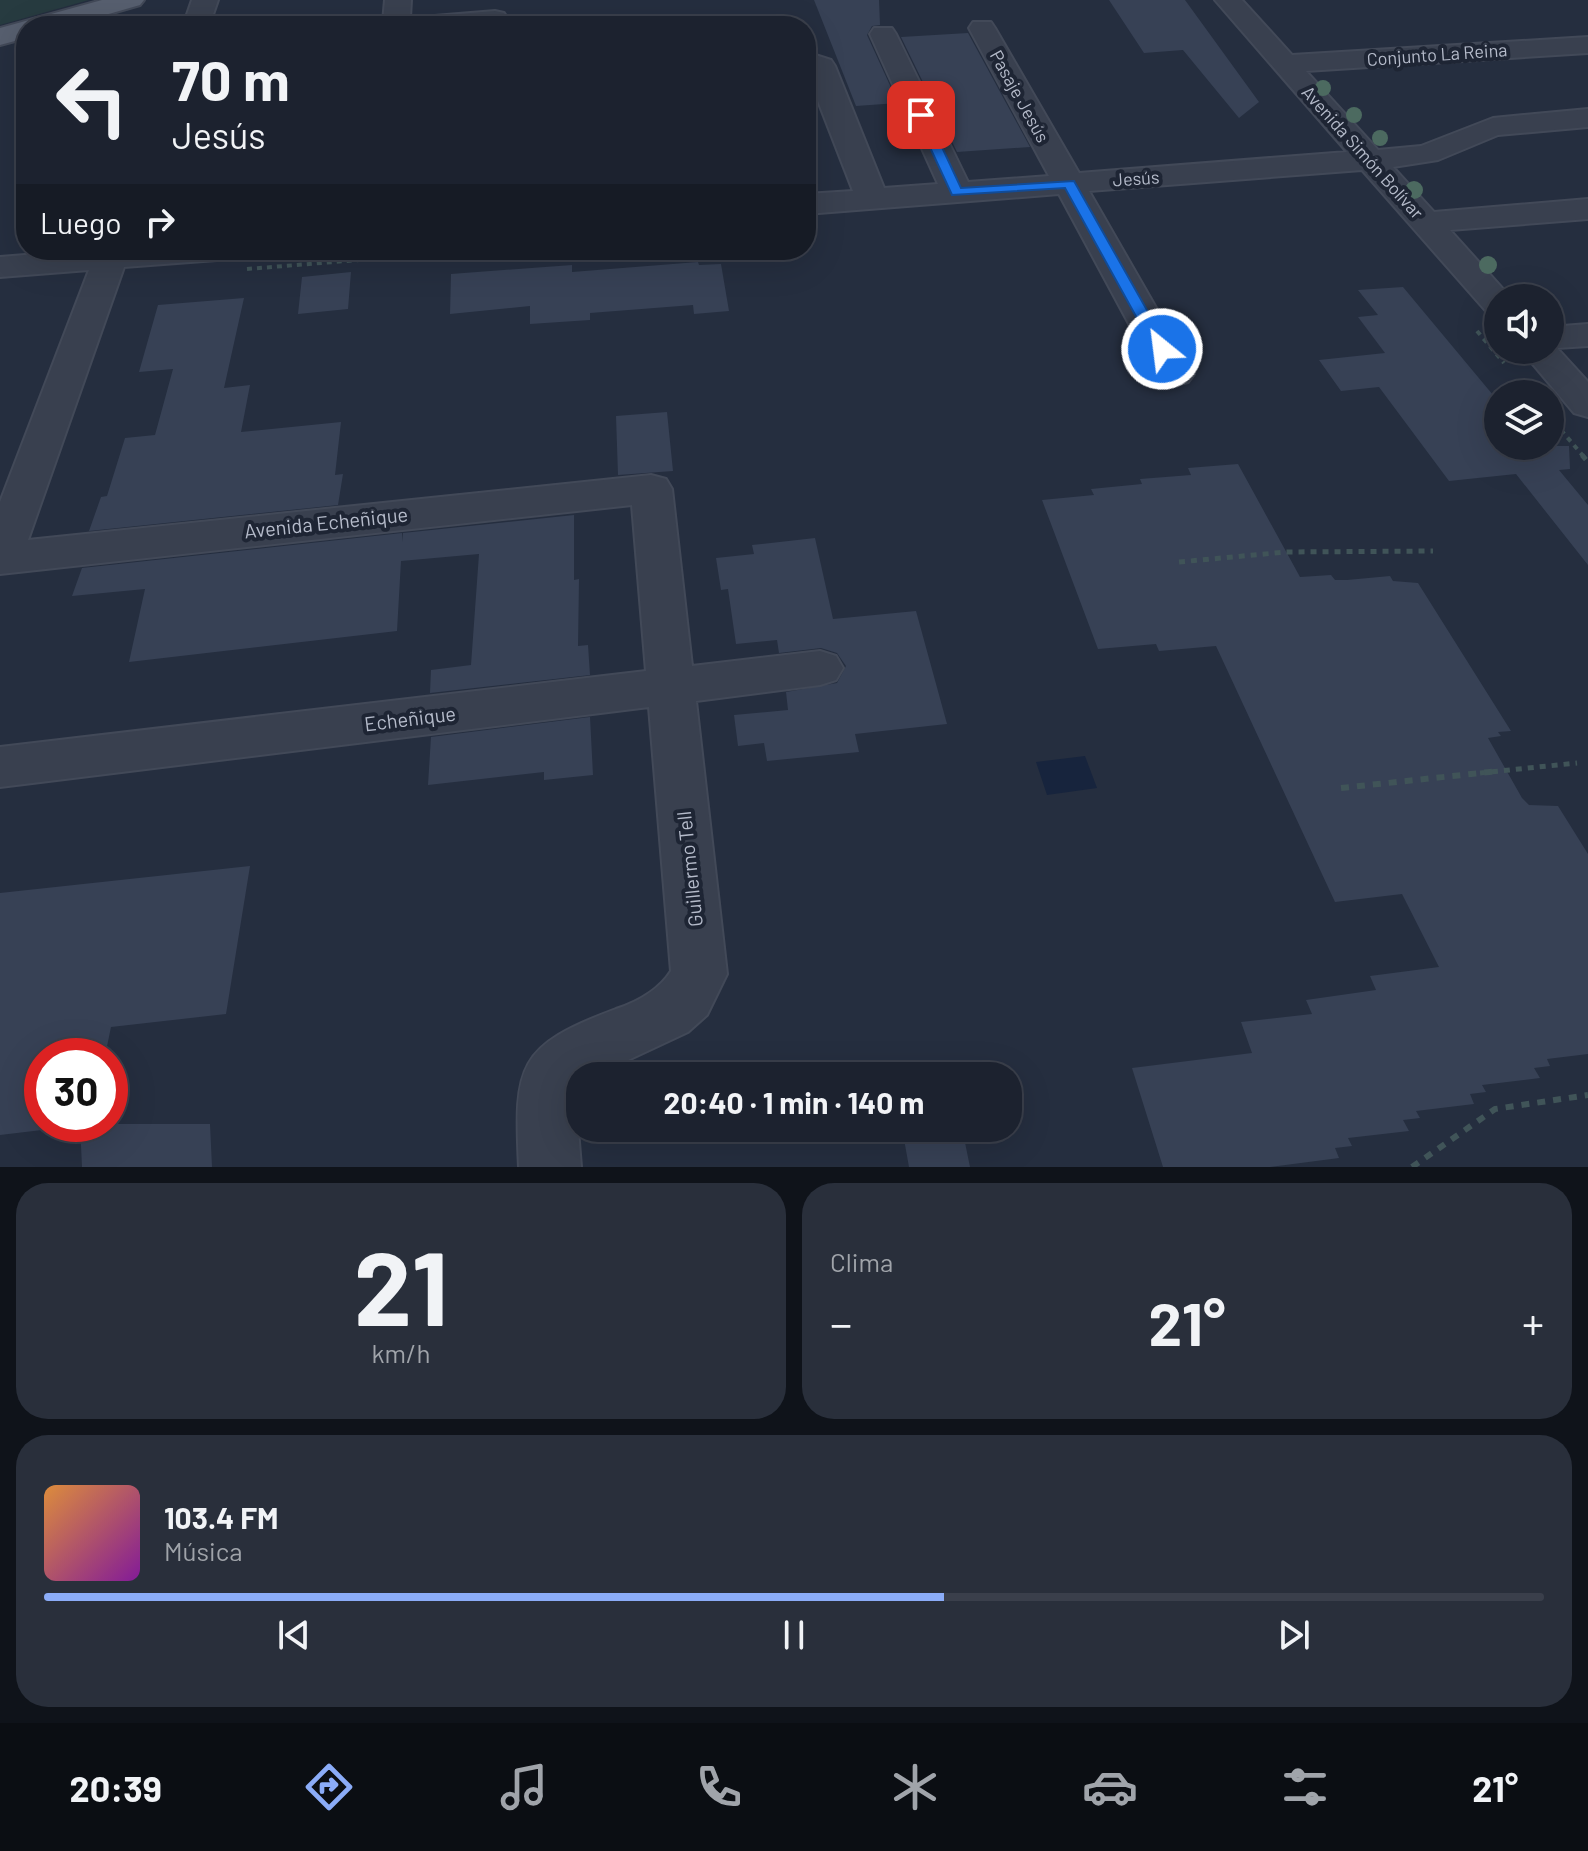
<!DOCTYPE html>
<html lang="es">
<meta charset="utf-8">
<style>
:root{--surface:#1c222f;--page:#292f3b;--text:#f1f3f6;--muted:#a0a4aa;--line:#3a3f4b;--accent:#8bacf8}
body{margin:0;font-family:Barlow,sans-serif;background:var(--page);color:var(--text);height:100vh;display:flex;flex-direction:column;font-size:30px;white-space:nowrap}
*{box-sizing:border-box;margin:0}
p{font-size:26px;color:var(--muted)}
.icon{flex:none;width:44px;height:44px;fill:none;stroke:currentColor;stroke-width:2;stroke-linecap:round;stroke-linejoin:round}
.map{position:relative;height:1167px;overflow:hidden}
.details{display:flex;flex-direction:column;gap:16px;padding:16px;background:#0f131a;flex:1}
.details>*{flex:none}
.hud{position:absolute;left:16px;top:16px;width:800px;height:244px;border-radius:32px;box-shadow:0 8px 32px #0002,0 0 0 2px var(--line);background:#1c222f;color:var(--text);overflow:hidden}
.buttons{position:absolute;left:1484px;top:284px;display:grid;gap:16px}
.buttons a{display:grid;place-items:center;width:80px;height:80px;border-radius:50%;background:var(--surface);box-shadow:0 8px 32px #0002,0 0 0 2px var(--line);font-size:40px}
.speed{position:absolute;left:24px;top:1038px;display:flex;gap:16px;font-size:40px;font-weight:700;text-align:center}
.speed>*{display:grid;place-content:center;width:104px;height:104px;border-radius:50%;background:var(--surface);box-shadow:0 8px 32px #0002,0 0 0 2px var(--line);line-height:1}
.speed .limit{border:12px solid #d22;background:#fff;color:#111}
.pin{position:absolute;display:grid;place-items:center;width:68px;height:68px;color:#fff;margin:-34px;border-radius:16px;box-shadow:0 4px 12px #0006}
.me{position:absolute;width:88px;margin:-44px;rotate:331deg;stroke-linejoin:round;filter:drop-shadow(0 0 6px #0008)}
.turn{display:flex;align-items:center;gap:28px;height:168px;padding:0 24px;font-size:36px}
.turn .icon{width:104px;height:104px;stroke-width:2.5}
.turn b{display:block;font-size:56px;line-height:68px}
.then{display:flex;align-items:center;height:76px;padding:0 24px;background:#0003;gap:16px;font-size:30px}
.big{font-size:60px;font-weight:700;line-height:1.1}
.details .card{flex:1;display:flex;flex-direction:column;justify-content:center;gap:12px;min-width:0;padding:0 28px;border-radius:32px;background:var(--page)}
.details .dial{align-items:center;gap:0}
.dial b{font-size:104px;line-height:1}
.song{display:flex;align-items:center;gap:24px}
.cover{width:96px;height:96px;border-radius:12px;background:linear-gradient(135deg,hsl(30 70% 55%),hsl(290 70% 35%))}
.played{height:8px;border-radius:4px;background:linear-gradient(90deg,var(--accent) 60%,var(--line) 60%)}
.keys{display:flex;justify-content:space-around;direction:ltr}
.heat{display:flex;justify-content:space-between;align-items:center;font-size:44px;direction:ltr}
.details .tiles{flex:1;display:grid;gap:16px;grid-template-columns:1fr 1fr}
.card:last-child{grid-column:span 2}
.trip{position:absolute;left:566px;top:1062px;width:456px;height:80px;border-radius:32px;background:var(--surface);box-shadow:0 8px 32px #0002,0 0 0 2px var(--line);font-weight:700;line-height:80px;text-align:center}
.tab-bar{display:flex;height:128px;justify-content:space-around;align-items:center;background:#0b0e13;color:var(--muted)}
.tab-bar .icon{width:56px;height:56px}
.tab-bar .on{color:var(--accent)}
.tab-bar b{font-size:36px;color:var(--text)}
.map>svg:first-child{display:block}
</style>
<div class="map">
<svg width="1588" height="1167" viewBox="0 0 1588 1167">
<rect width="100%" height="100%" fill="#252e3f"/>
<!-- green -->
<path fill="#273b40" d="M 0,0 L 89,0 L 0,25 Z"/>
<!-- water -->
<path fill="#17243d" d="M 1085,756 L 1097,788 L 1047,795 L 1036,762 Z"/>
<!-- building -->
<path fill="#374155" d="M 814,0 L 879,0 L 880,25 L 872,26 L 867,35 L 898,103 L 856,106 Z
M 1109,0 L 1185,0 L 1259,102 L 1239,118 L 1183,50 L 1144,53 Z
M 968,33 L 1030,147 L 957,152 L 901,37 Z
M 698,262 L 699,265 L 721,264 L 729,311 L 694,314 L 693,305 L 590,313 L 590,320 L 530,324 L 530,306 L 450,314 L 451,274 L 572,265 L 572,272 Z
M 351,272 L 348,309 L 298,314 L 302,277 Z
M 1403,287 L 1498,401 L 1498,446 L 1569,446 L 1570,469 L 1559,470 L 1588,505 L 1588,565 L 1516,474 L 1449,481 L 1379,387 L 1341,391 L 1319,360 L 1385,353 L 1358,317 L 1378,315 L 1358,290 Z
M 244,298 L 224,388 L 250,385 L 241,432 L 341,422 L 335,475 L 343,474 L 338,505 L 89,531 L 101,497 L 107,496 L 125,438 L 155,435 L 173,369 L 139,372 L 158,305 Z
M 667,412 L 673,471 L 618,475 L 616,416 Z
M 1238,464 L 1300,577 L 1331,575 L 1335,580 L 1347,580 L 1390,576 L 1393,581 L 1418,583 L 1511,731 L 1498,732 L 1501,736 L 1488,738 L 1522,798 L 1529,805 L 1558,806 L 1588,854 L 1588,1054 L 1547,1059 L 1550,1066 L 1534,1068 L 1540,1078 L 1482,1085 L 1486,1092 L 1470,1094 L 1474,1104 L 1416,1111 L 1420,1118 L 1403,1120 L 1409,1131 L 1348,1138 L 1352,1146 L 1335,1148 L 1339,1158 L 1270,1167 L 1163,1167 L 1132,1068 L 1252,1053 L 1241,1022 L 1312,1014 L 1306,1000 L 1376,990 L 1370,976 L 1439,967 L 1402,894 L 1335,902 L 1216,646 L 1159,651 L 1156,644 L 1098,649 L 1042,500 L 1094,495 L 1091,489 L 1142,484 L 1140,479 L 1191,475 L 1188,468 Z
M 574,515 L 574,580 L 579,579 L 578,646 L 588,645 L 590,675 L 430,693 L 431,670 L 471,665 L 479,554 L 401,561 L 397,631 L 129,662 L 145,589 L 72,596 L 82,568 L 402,533 L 402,542 L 403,533 Z
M 815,538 L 833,619 L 916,611 L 947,724 L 855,734 L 859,752 L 767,761 L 764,743 L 738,746 L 734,715 L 788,710 L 786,692 L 837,683 L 846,666 L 837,653 L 821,648 L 779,653 L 777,640 L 736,644 L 728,589 L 721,590 L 716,558 L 754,554 L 752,545 Z
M 590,717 L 593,775 L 544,780 L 544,772 L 428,785 L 431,737 Z
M 250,866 L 226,1014 L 111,1027 L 105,1056 L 42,1056 L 42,1130 L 0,1135 L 0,893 Z
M 80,1124 L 210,1124 L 212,1167 L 82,1167 Z
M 902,1128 L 962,1128 L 970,1167 L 909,1167 Z"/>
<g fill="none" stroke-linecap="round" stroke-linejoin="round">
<defs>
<path id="minor" d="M 192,0 L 218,0 L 209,26 L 183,26 Z
M 385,0 L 411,0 L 410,18 L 495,11 L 504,13 L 508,19 L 499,26 L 386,26 L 383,22 Z
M 1215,0 L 1242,0 L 1292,55 L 1588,37 L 1588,53 L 1306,71 L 1378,150 L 1421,146 L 1493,118 L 1588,109 L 1588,127 L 1498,135 L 1438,160 L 1393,167 L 1434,212 L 1588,199 L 1588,219 L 1450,230 L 1511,298 L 1498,298 L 1498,315 L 1486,311 L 1362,170 L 1089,191 L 1194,374 L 1188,382 L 1175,385 L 1162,382 L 1156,374 L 1059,194 L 806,214 L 806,194 L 853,191 L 806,70 L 806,52 L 831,60 L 835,66 L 884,188 L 938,184 L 870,34 L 874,28 L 892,28 L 896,34 L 968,182 L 1049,176 L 969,28 L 973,22 L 991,22 L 995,28 L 1079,173 L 1347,152 Z
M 87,250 L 234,250 L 229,257 L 217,260 L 124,267 L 28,540 L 651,475 L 666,479 L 672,489 L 692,666 L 820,651 L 836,656 L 843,668 L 836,680 L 820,685 L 696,701 L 727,974 L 707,1015 L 688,1032 L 594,1076 L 580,1076 L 577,1117 L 581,1167 L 519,1167 C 514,1065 517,1046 616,1009 C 637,1002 659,990 671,971 L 649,707 L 0,787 L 0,747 L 646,671 L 632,505 L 0,574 L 0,502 L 89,270 L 0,277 L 0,257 Z
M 1588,324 L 1588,346 L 1557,348 L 1588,382 L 1588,417 L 1574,413 L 1521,350 L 1550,350 L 1550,327 Z"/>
<path id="major" d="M 102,0 L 144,0 L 140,5 L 67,26 L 26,26 L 26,38 L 0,45 L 0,28 Z"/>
</defs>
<!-- minor casing -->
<use href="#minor" stroke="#424958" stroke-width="4"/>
<!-- major casing -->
<use href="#major" stroke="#424958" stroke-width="4"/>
<!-- path-far2 -->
<path stroke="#405458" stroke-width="4" stroke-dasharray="5 5" stroke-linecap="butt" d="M 247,269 L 482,250
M 1477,331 L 1504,363
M 1561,430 L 1584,457"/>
<!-- path-far1 -->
<path stroke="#405458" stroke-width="5" stroke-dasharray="6 6" stroke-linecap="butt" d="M 1582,455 L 1588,462
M 1179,562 L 1286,552 L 1433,551
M 1480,773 L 1577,763"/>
<!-- path -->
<path stroke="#405458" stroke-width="6" stroke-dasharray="8 8" stroke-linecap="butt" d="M 1341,788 L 1499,771
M 1412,1167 L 1495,1109 L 1588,1095"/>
<!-- minor -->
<use href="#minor" fill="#39404f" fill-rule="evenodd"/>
<!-- major -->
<use href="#major" fill="#575f6f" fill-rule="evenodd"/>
</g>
<!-- trees -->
<g fill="#4c6a60">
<circle cx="1323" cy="88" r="8"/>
<circle cx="1354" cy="115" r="8"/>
<circle cx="1380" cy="138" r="8"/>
<circle cx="1414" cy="190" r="9"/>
<circle cx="1488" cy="265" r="9"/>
</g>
<!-- route -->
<path fill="#1a73e8" stroke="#114b97" stroke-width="2" d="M 921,111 L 927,115 L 961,188 L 1074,181 L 1169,349 L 1167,353 L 1156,353 L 1154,349 L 1065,188 L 952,195 L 915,115 Z"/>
<g text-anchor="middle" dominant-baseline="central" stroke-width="8" stroke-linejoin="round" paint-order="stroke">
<!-- far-street labels -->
<g font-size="18" fill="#b5bbca" stroke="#1e2534">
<text transform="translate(1437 54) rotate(-4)">Conjunto La Reina</text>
<text transform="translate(1020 96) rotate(61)">Pasaje Jesús</text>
<text transform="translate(1363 152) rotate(48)">Avenida Simón Bolívar</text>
<text transform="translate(1136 178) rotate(-4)">Jesús</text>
</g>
<!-- street labels -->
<g font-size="20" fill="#b5bbca" stroke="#1e2534">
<text transform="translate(326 522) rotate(-6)">Avenida Echeñique</text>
<text transform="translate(410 718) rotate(-7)">Echeñique</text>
<text transform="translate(689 869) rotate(-96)">Guillermo Tell</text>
</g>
</g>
</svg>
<div class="buttons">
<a><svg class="icon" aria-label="sound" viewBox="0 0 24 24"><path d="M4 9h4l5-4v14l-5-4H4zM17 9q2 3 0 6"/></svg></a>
<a><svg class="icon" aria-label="layers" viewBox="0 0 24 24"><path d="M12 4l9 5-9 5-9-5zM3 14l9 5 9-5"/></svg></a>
</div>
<div class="speed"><div class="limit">30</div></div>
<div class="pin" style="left:921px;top:115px;background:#d93025"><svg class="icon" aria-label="arrive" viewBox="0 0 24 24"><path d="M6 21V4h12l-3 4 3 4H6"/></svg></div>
<svg class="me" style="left:1162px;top:349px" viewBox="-20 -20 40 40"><circle r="17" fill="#1a73e8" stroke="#fff" stroke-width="3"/><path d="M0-11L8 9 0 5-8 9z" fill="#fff"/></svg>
<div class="trip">20:40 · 1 min · 140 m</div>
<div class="hud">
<div class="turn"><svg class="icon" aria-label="left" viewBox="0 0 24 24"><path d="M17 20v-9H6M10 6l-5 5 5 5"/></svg><div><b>70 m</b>Jesús</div></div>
<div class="then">Luego<svg class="icon" aria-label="right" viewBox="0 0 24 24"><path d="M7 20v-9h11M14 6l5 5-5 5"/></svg></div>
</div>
</div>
<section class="details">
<div class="tiles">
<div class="card dial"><b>21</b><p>km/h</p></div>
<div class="card"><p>Clima</p>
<div class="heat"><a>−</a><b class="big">21°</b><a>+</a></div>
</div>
<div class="card">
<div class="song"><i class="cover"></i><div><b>103.4 FM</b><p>Música</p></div></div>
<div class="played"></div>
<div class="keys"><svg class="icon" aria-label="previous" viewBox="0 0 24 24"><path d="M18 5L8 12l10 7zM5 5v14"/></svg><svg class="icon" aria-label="pause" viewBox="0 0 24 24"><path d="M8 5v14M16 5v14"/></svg><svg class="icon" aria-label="next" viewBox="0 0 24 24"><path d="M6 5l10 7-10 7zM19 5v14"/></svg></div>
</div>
</div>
</section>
<nav class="tab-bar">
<b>20:39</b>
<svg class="icon on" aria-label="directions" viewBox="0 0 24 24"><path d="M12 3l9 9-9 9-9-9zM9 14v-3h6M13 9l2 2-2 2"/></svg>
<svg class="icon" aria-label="music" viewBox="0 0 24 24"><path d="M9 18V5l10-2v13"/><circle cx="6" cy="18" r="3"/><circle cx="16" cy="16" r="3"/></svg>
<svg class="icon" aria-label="phone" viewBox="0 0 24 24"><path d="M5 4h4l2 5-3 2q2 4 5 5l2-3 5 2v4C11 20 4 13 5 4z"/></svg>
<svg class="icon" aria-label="climate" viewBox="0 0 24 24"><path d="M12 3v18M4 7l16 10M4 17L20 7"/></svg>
<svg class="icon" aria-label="car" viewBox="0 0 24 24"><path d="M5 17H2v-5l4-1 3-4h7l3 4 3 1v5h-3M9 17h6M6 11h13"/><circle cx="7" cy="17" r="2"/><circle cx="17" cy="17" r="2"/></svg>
<svg class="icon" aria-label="filters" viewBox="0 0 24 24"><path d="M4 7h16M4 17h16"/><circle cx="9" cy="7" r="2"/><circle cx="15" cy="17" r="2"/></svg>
<b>21°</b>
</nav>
